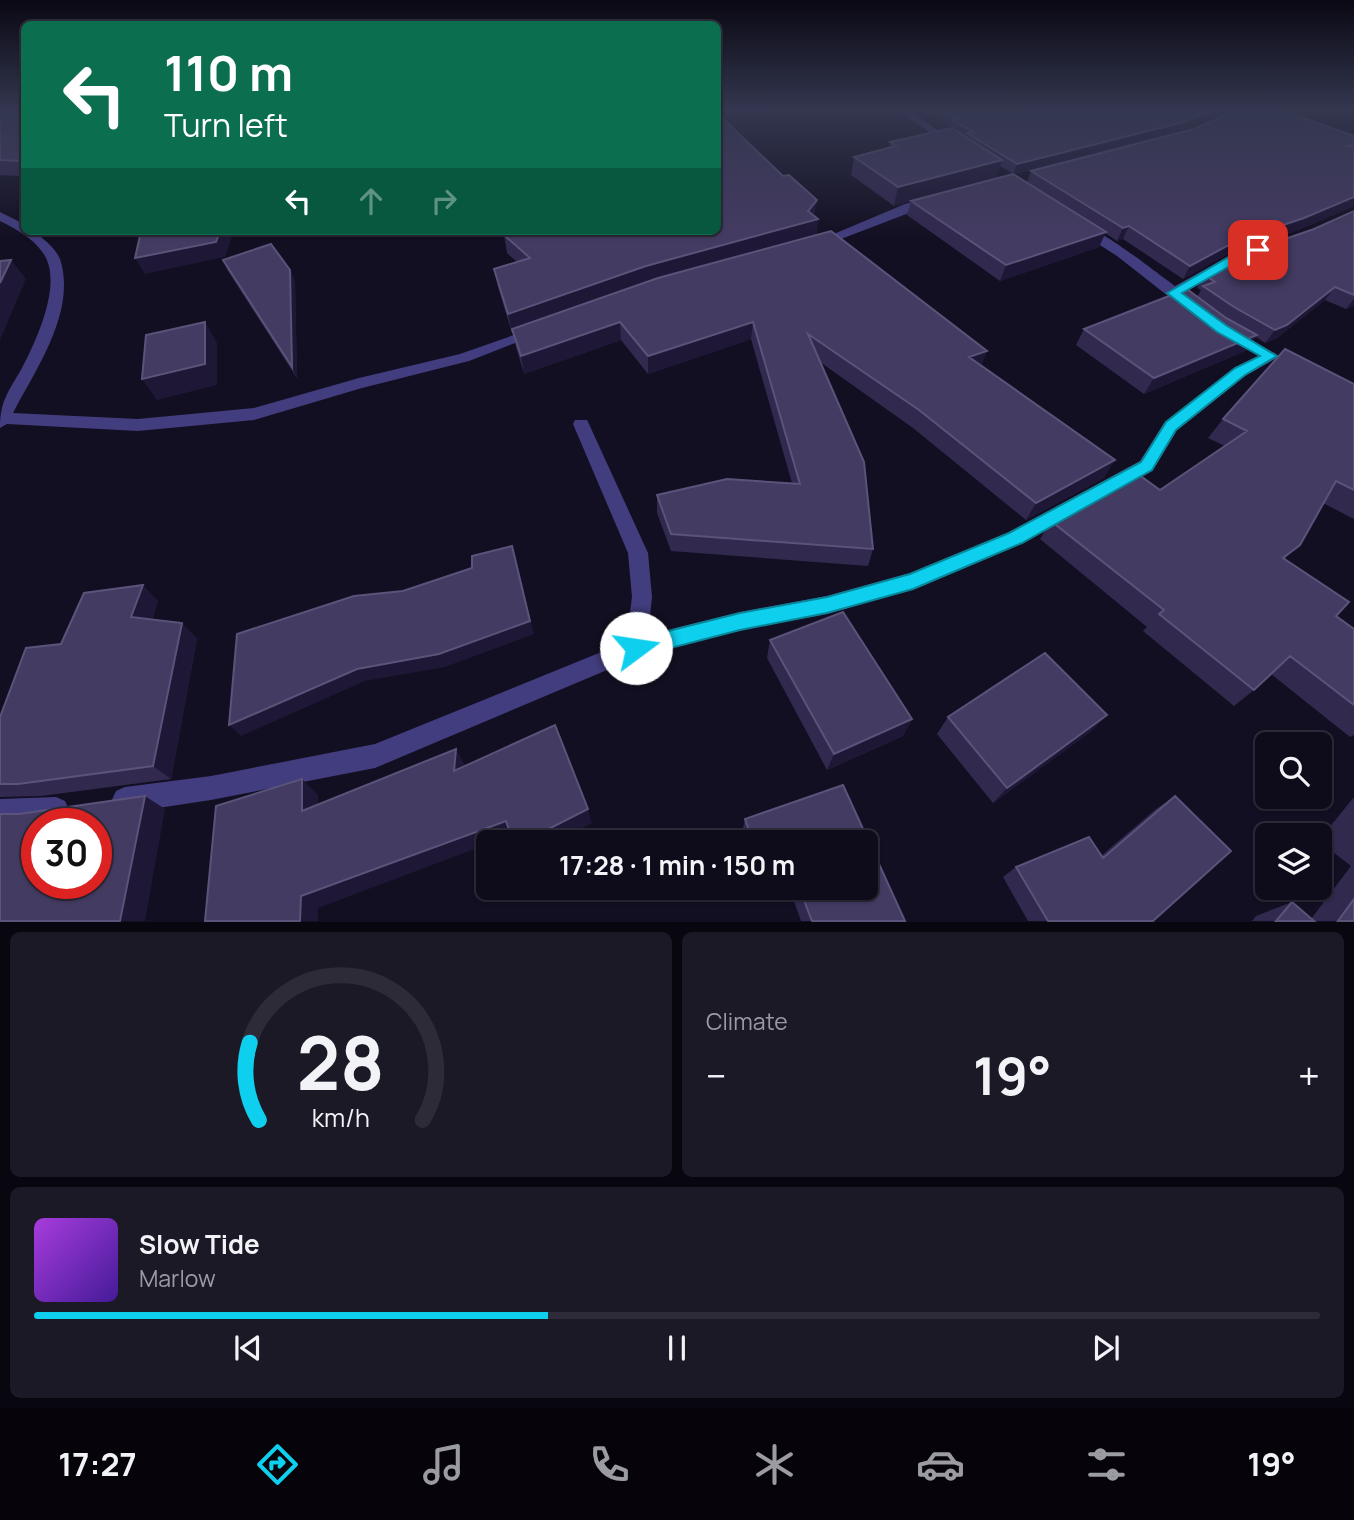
<!DOCTYPE html>
<meta charset="utf-8">
<style>
:root{--surface:#0e0b1a;--page:#1c1927;--text:#f1f3f6;--muted:#9b9ba2;--line:#2e2b39;--accent:#0ecfed}
body{margin:0;font-family:Manrope,sans-serif;background:var(--page);color:var(--text);height:100vh;display:flex;flex-direction:column;font-size:26px;white-space:nowrap}
*{box-sizing:border-box;margin:0}
p{font-size:23px;color:var(--muted)}
.icon{flex:none;width:38px;height:38px;fill:none;stroke:currentColor;stroke-width:2;stroke-linecap:round;stroke-linejoin:round}
.map{position:relative;height:922px;overflow:hidden}
.drawer{display:flex;flex-direction:column;gap:10px;padding:10px;background:#08060e;flex:1}
.drawer>*{flex:none}
.guide{position:absolute;left:21px;top:21px;width:700px;height:214px;border-radius:10px;box-shadow:0 2px 5px #0004,0 0 0 2px var(--line);background:#0b6e4f;color:#fff;overflow:hidden}
.buttons{position:absolute;left:1255px;top:732px;display:grid;gap:14px}
.buttons a{display:grid;place-items:center;width:77px;height:77px;border-radius:10px;background:var(--surface);box-shadow:0 2px 5px #0004,0 0 0 2px var(--line);font-size:35px}
.speed{position:absolute;left:21px;top:808px;display:flex;gap:14px;font-size:35px;font-weight:700;text-align:center}
.speed>*{display:grid;place-content:center;width:91px;height:91px;border-radius:50%;background:var(--surface);box-shadow:0 2px 5px #0004,0 0 0 2px var(--line);line-height:1}
.speed .limit{border:10px solid #d22;background:#fff;color:#111}
.pin{position:absolute;display:grid;place-items:center;width:60px;height:60px;color:#fff;margin:-30px;border-radius:14px;box-shadow:0 4px 10px #0006}
.me{position:absolute;width:77px;margin:-38px;rotate:76deg;stroke-linejoin:round;filter:drop-shadow(0 0 5px #0008)}
.turn{display:flex;align-items:center;gap:24px;height:147px;padding:0 28px;font-size:32px}
.turn .icon{width:91px;height:91px;stroke-width:2.5}
.turn b{display:block;font-size:49px;line-height:60px}
.lanes{display:flex;align-items:center;height:66px;padding:0 28px;background:#0003;justify-content:center;gap:35px;direction:ltr}
.lanes .off{opacity:.35}
.big{font-size:52px;font-weight:700;line-height:1.1}
.drawer .card{flex:1;display:flex;flex-direction:column;justify-content:center;gap:10px;min-width:0;padding:0 24px;border-radius:10px;background:var(--page)}
.drawer .dial{align-items:center;gap:0}
.dial svg{height:182px;overflow:visible;fill:none;stroke:var(--line);stroke-width:7;stroke-linecap:round;text-anchor:middle}
.dial text{fill:var(--text);stroke:none}
.song{display:flex;align-items:center;gap:21px}
.cover{width:84px;height:84px;border-radius:10px;background:linear-gradient(135deg,hsl(280 70% 55%),hsl(260 70% 35%))}
.played{height:7px;border-radius:4px;background:linear-gradient(90deg,var(--accent) 40%,var(--line) 40%)}
.keys{display:flex;justify-content:space-around;direction:ltr}
.heat{display:flex;justify-content:space-between;align-items:center;font-size:38px;direction:ltr}
.drawer .tiles{flex:1;display:grid;gap:10px;grid-template-columns:1fr 1fr}
.card:last-child{grid-column:span 2}
.trip{position:absolute;left:476px;top:830px;width:402px;height:70px;border-radius:10px;background:var(--surface);box-shadow:0 2px 5px #0004,0 0 0 2px var(--line);font-weight:700;line-height:70px;text-align:center}
.menu{display:flex;height:112px;justify-content:space-around;align-items:center;background:#06040a;color:var(--muted)}
.menu .icon{width:49px;height:49px}
.menu .on{color:var(--accent)}
.menu b{font-size:32px;color:var(--text)}
.map>svg:first-child{display:block}
</style>
<div class="map">
<svg width="1354" height="922" viewBox="0 0 1354 922">
<rect width="100%" height="100%" fill="#130f22"/>
<g fill="none" stroke-linecap="round" stroke-linejoin="round">
<!-- street -->
<path fill="#423d7e" fill-rule="evenodd" d="M 896,109 L 907,109 L 958,144 L 949,146 Z
M 931,197 L 935,199 L 935,203 L 820,247 L 810,244 L 905,204 Z
M 0,212 L 24,224 L 24,231 L 34,231 C 43,239 55,247 60,259 C 77,311 36,369 13,413 L 138,419 L 254,408 L 359,378 L 460,354 L 531,329 L 541,329 L 543,332 L 469,361 L 362,388 L 254,420 L 138,431 L 7,424 L 0,428 C 0,400 9,391 22,368 C 36,341 64,282 43,253 C 33,238 16,229 0,221 Z
M 1078,225 C 1095,223 1158,274 1175,286 L 1231,255 L 1260,246 L 1266,250 L 1241,261 L 1183,293 L 1200,307 L 1193,311 L 1168,296 L 1117,256 L 1078,231 Z
M 1270,351 L 1275,353 L 1278,356 L 1275,359 L 1245,376 L 1177,430 L 1152,471 L 1022,543 L 920,587 L 827,614 L 740,630 L 638,657 L 375,768 L 211,800 L 125,813 L 116,809 L 112,800 L 116,791 L 125,787 L 211,776 L 375,744 L 626,642 L 632,597 L 628,553 L 573,424 L 575,420 L 587,420 L 589,424 L 648,553 L 652,597 L 648,635 L 740,612 L 827,596 L 910,573 L 1008,533 L 1140,461 L 1165,422 L 1235,368 Z
M 56,797 L 65,801 L 69,810 L 65,819 L 56,823 L 0,825 L 0,799 Z"/>
</g>
<!-- wall -->
<path fill="#32294f" fill-rule="evenodd" d="M 0,109 L 24,109 L 24,176 L 0,175 Z
M 920,109 L 1232,109 L 1179,132 L 1014,174 L 1027,182 L 1031,171 L 1354,136 L 1354,206 L 1296,231 L 1230,253 L 1183,279 L 1123,239 L 1117,241 L 1105,233 L 1099,247 L 1000,281 L 907,215 L 911,201 L 894,206 L 851,175 L 854,157 L 889,148 L 890,142 L 951,129 L 951,127 ZM 1000,166 L 1013,174 L 996,178 Z
M 1354,211 L 1354,306 L 1346,309 L 1325,300 L 1277,338 L 1265,343 L 1256,337 L 1245,351 L 1144,394 L 1076,345 L 1084,329 L 1197,297 L 1201,290 L 1197,288 L 1205,275 L 1314,229 Z
M 814,216 L 818,219 L 816,235 L 987,351 L 981,366 L 1104,478 L 1026,520 L 913,428 L 820,362 L 873,549 L 868,566 L 671,551 L 657,513 L 657,495 L 792,483 L 751,339 L 648,374 L 621,340 L 524,374 L 516,347 L 513,332 L 512,333 L 498,287 L 494,269 L 517,262 L 507,253 L 504,235 Z
M 223,260 L 290,270 L 295,281 L 297,378 L 228,271 Z
M 1354,384 L 1354,519 L 1323,503 L 1285,559 L 1336,616 L 1354,629 L 1354,735 L 1350,737 L 1271,674 L 1254,690 L 1234,706 L 1143,631 L 1147,627 L 1040,539 L 1051,521 L 1160,490 L 1225,446 L 1208,438 L 1223,419 Z
M 158,601 L 152,620 L 182,623 L 197,639 L 171,779 L 41,796 L 0,797 L 0,717 L 61,644 Z
M 770,640 L 912,719 L 903,736 L 827,770 L 767,658 Z
M 1107,715 L 1090,732 L 993,803 L 937,734 L 948,717 Z
M 843,785 L 905,921 L 801,921 L 789,887 L 866,887 L 866,842 L 745,842 L 742,833 L 745,819 Z
M 1175,796 L 1153,921 L 1028,921 L 1003,877 L 1016,867 L 1101,856 L 1156,809 Z
M 1354,797 L 1354,921 L 1252,921 L 1256,916 L 1292,902 L 1311,919 L 1351,866 L 1320,842 L 1320,839 Z"/>
<!-- shaded-wall -->
<path fill="#1e1735" d="M 1215,109 L 1232,109 L 1179,132 L 1013,174 L 1017,164 Z
M 1002,160 L 996,179 L 894,206 L 898,187 Z
M 1354,197 L 1354,206 L 1296,231 L 1230,253 L 1183,279 L 1190,266 L 1238,240 Z
M 817,200 L 814,217 L 818,219 L 816,237 L 647,285 L 512,333 L 508,314 L 808,211 Z
M 1129,226 L 1123,239 L 1117,241 L 1123,228 Z
M 220,231 L 234,231 L 225,257 L 145,274 L 135,258 Z
M 1106,232 L 1099,247 L 1000,281 L 1006,265 Z
M 11,260 L 26,279 L 0,340 L 0,283 Z
M 290,270 L 295,281 L 297,378 L 292,367 Z
M 1335,287 L 1325,300 L 1277,338 L 1265,343 L 1275,330 Z
M 1354,299 L 1354,306 L 1346,309 Z
M 205,322 L 217,343 L 217,385 L 157,400 L 142,379 Z
M 620,322 L 621,340 L 524,374 L 521,356 Z
M 753,322 L 751,339 L 648,374 L 648,356 Z
M 1257,335 L 1245,351 L 1144,394 L 1154,378 Z
M 987,351 L 980,368 L 969,357 Z
M 1115,460 L 1104,478 L 1026,520 L 1036,503 Z
M 516,559 L 534,634 L 445,667 L 365,681 L 241,736 L 229,725 Z
M 143,585 L 158,601 L 147,633 L 131,617 Z
M 182,623 L 197,639 L 171,779 L 153,766 Z
M 1107,715 L 1090,732 L 993,803 L 1007,788 Z
M 912,719 L 903,736 L 827,770 L 834,754 Z
M 456,749 L 465,765 L 454,771 Z
M 302,779 L 318,795 L 318,826 L 302,811 Z
M 145,796 L 165,809 L 145,921 L 120,921 Z
M 588,809 L 592,823 L 556,842 L 523,842 Z
M 506,821 L 514,835 L 495,842 L 488,842 L 488,844 L 318,908 L 318,921 L 299,921 L 301,896 Z"/>
<!-- building -->
<path fill="#443b62" stroke="#5b537a" stroke-width="2" fill-rule="evenodd" d="M 0,109 L 24,109 L 24,161 L 0,160 Z
M 938,109 L 1215,109 L 1184,122 L 1017,164 L 967,133 L 973,132 L 953,120 L 956,119 Z
M 1240,109 L 1279,109 L 1354,136 L 1354,144 L 1349,146 L 1354,147 L 1354,197 L 1304,218 L 1238,240 L 1190,266 L 1129,226 L 1123,228 L 1031,171 L 1194,129 Z
M 718,114 L 783,176 L 789,175 L 817,200 L 808,211 L 818,219 L 646,266 L 508,314 L 494,269 L 530,258 L 504,235 L 522,231 L 718,231 Z
M 952,128 L 1002,160 L 898,187 L 854,157 L 896,146 L 890,142 Z
M 1013,174 L 1106,232 L 1006,265 L 911,201 Z
M 1354,211 L 1354,295 L 1335,287 L 1287,325 L 1275,330 L 1234,307 L 1203,286 L 1215,282 L 1205,275 L 1250,251 L 1314,229 Z
M 141,231 L 220,231 L 216,242 L 135,258 Z
M 831,231 L 987,351 L 969,357 L 1115,460 L 1036,503 L 919,410 L 808,334 L 864,462 L 873,549 L 671,534 L 657,495 L 727,479 L 800,484 L 753,322 L 648,356 L 620,322 L 521,356 L 512,329 L 658,278 Z
M 271,244 L 290,270 L 292,367 L 223,260 Z
M 11,260 L 0,283 L 0,261 Z
M 1187,289 L 1226,318 L 1257,335 L 1154,378 L 1084,329 Z
M 205,322 L 205,364 L 142,379 L 146,335 Z
M 1285,349 L 1354,384 L 1354,490 L 1336,481 L 1300,545 L 1283,558 L 1349,602 L 1336,616 L 1354,629 L 1354,705 L 1290,656 L 1254,690 L 1159,614 L 1164,610 L 1051,521 L 1135,472 L 1160,490 L 1247,431 L 1223,419 Z
M 512,546 L 530,621 L 439,654 L 357,669 L 229,725 L 237,634 L 354,596 L 403,591 L 472,568 L 472,556 Z
M 143,585 L 131,617 L 182,623 L 153,766 L 18,784 L 0,784 L 0,717 L 26,648 L 61,644 L 84,593 Z
M 843,612 L 912,719 L 834,754 L 770,640 Z
M 1045,653 L 1107,715 L 1007,788 L 948,717 Z
M 555,725 L 588,809 L 523,842 L 513,842 L 506,821 L 301,896 L 300,921 L 205,921 L 216,806 L 302,779 L 302,811 L 456,749 L 454,771 Z
M 843,785 L 905,921 L 812,921 L 799,887 L 866,887 L 866,842 L 753,842 L 745,819 Z
M 145,796 L 120,921 L 0,921 L 0,814 L 19,814 ZM 37,824 L 96,824 L 96,884 L 37,884 Z
M 1175,796 L 1231,851 L 1153,921 L 1048,921 L 1016,867 L 1089,837 L 1103,858 Z
M 1354,899 L 1354,921 L 1338,921 Z
M 1292,902 L 1314,921 L 1276,921 Z"/>
<!-- sky -->
<linearGradient id="sky" x2="0" y2="1"><stop stop-color="#0a0813"/><stop offset="0.46" stop-color="#33374f"/><stop offset="1" stop-color="#33374f" stop-opacity="0"/></linearGradient>
<rect width="1354" height="238" fill="url(#sky)"/>
<!-- route -->
<path fill="#0ecfed" stroke="#09879a" stroke-width="2" d="M 1258,247 L 1264,250 L 1262,253 L 1241,260 L 1182,293 L 1227,326 L 1277,356 L 1245,375 L 1176,430 L 1152,470 L 1022,543 L 913,589 L 827,613 L 740,630 L 636,657 L 629,654 L 626,648 L 629,641 L 636,639 L 740,613 L 827,597 L 910,574 L 1009,533 L 1141,462 L 1166,422 L 1235,368 L 1260,356 L 1217,332 L 1167,293 L 1232,255 Z"/>
</svg>
<div class="buttons">
<a><svg class="icon" aria-label="search" viewBox="0 0 24 24"><circle cx="10" cy="10" r="6"/><path d="M15 15l6 6"/></svg></a>
<a><svg class="icon" aria-label="layers" viewBox="0 0 24 24"><path d="M12 4l9 5-9 5-9-5zM3 14l9 5 9-5"/></svg></a>
</div>
<div class="speed"><div class="limit">30</div></div>
<div class="pin" style="left:1258px;top:250px;background:#d93025"><svg class="icon" aria-label="arrive" viewBox="0 0 24 24"><path d="M6 21V4h12l-3 4 3 4H6"/></svg></div>
<svg class="me" style="left:636px;top:648px" viewBox="-20 -20 40 40"><circle r="19" fill="#fff"/><path d="M0-13L10 11 0 6-10 11z" fill="#0ecfed"/></svg>
<div class="trip">17:28 · 1 min · 150 m</div>
<div class="guide">
<div class="turn"><svg class="icon" aria-label="left" viewBox="0 0 24 24"><path d="M17 20v-9H6M10 6l-5 5 5 5"/></svg><div><b>110 m</b>Turn left</div></div>
<div class="lanes"><svg class="icon" aria-label="left" viewBox="0 0 24 24"><path d="M17 20v-9H6M10 6l-5 5 5 5"/></svg><svg class="icon off" aria-label="ahead" viewBox="0 0 24 24"><path d="M12 20V5M6 11l6-6 6 6"/></svg><svg class="icon off" aria-label="right" viewBox="0 0 24 24"><path d="M7 20v-9h11M14 6l5 5-5 5"/></svg></div>
</div>
</div>
<section class="drawer">
<div class="tiles">
<div class="card dial"><svg viewBox="0 0 100 80">
<path d="M14 69A42 42 0 1 1 86 69"/>
<path d="M14 69A42 42 0 0 1 10 35" stroke="#0ecfed"/>
<text x="50" y="56" font-size="32" font-weight="700">28</text>
<text x="50" y="72" font-size="11">km/h</text>
</svg></div>
<div class="card"><p>Climate</p>
<div class="heat"><a>−</a><b class="big">19°</b><a>+</a></div>
</div>
<div class="card">
<div class="song"><i class="cover"></i><div><b>Slow Tide</b><p>Marlow</p></div></div>
<div class="played"></div>
<div class="keys"><svg class="icon" aria-label="previous" viewBox="0 0 24 24"><path d="M18 5L8 12l10 7zM5 5v14"/></svg><svg class="icon" aria-label="pause" viewBox="0 0 24 24"><path d="M8 5v14M16 5v14"/></svg><svg class="icon" aria-label="next" viewBox="0 0 24 24"><path d="M6 5l10 7-10 7zM19 5v14"/></svg></div>
</div>
</div>
</section>
<nav class="menu">
<b>17:27</b>
<svg class="icon on" aria-label="directions" viewBox="0 0 24 24"><path d="M12 3l9 9-9 9-9-9zM9 14v-3h6M13 9l2 2-2 2"/></svg>
<svg class="icon" aria-label="music" viewBox="0 0 24 24"><path d="M9 18V5l10-2v13"/><circle cx="6" cy="18" r="3"/><circle cx="16" cy="16" r="3"/></svg>
<svg class="icon" aria-label="phone" viewBox="0 0 24 24"><path d="M5 4h4l2 5-3 2q2 4 5 5l2-3 5 2v4C11 20 4 13 5 4z"/></svg>
<svg class="icon" aria-label="climate" viewBox="0 0 24 24"><path d="M12 3v18M4 7l16 10M4 17L20 7"/></svg>
<svg class="icon" aria-label="car" viewBox="0 0 24 24"><path d="M5 17H2v-5l4-1 3-4h7l3 4 3 1v5h-3M9 17h6M6 11h13"/><circle cx="7" cy="17" r="2"/><circle cx="17" cy="17" r="2"/></svg>
<svg class="icon" aria-label="filters" viewBox="0 0 24 24"><path d="M4 7h16M4 17h16"/><circle cx="9" cy="7" r="2"/><circle cx="15" cy="17" r="2"/></svg>
<b>19°</b>
</nav>
